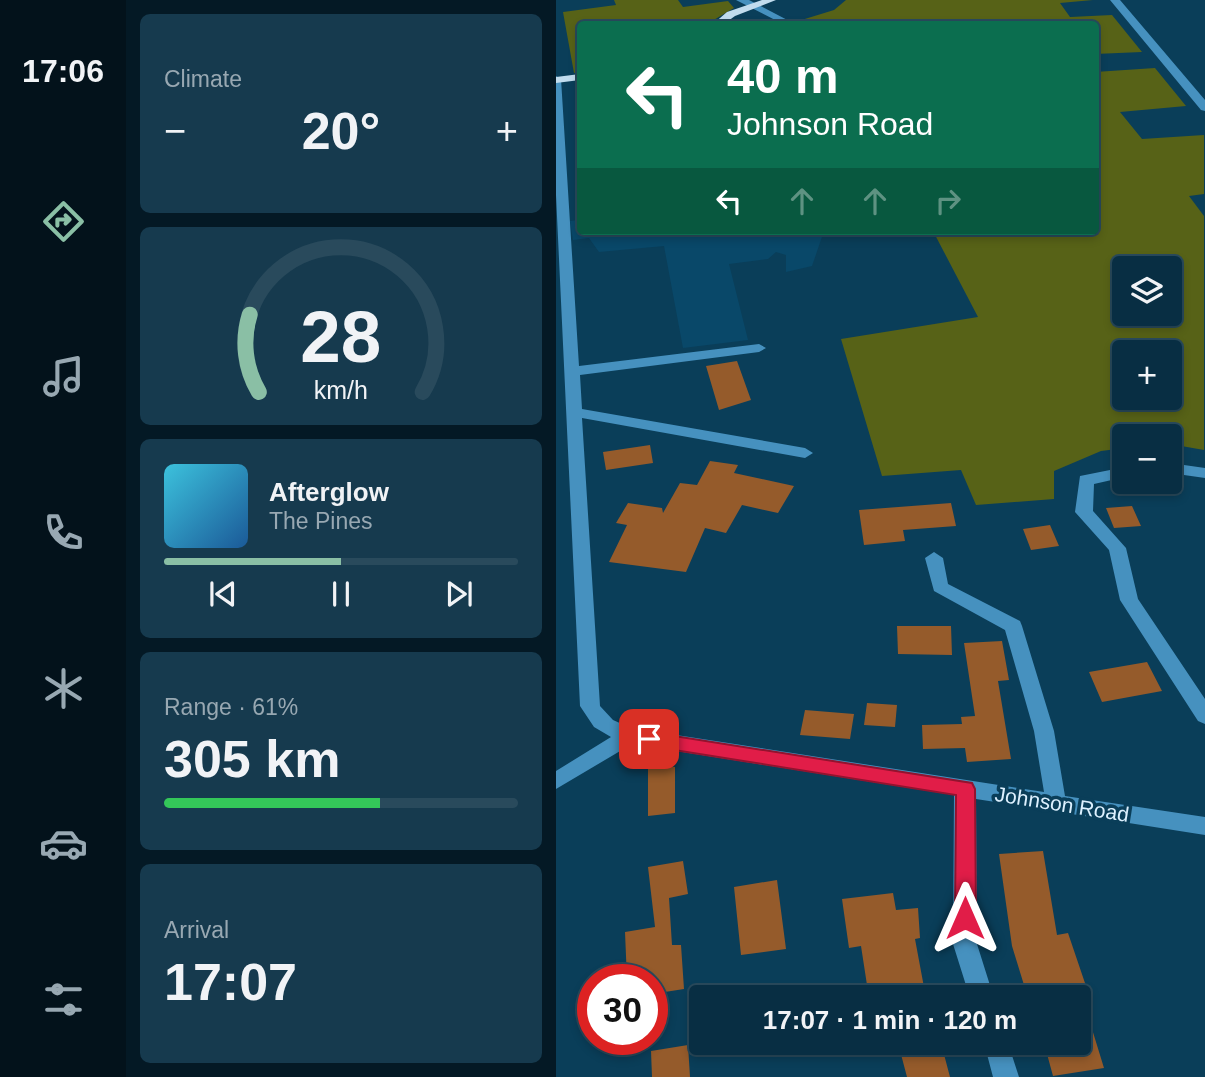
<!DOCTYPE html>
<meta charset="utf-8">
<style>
:root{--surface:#082e43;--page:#163a4e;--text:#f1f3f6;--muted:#98a8b2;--line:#294a5c;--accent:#8abfa5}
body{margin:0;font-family:Helvetica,sans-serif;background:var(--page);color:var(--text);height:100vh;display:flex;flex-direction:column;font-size:26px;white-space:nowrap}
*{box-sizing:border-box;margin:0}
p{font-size:23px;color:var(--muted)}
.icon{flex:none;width:38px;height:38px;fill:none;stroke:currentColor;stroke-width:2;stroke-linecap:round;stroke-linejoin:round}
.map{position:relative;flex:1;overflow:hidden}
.panel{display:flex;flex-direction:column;gap:14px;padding:14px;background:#041925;width:430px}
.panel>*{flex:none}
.top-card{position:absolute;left:21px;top:21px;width:522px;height:214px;border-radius:7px;box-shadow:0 4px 10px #0003,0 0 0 2px var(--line);background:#0b6e4f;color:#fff;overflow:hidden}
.tools{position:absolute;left:556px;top:256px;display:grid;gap:14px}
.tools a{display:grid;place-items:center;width:70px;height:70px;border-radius:7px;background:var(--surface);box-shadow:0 4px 10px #0003,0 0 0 2px var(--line);font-size:35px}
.speed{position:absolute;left:21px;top:964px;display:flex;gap:14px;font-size:35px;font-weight:700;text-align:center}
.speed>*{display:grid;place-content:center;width:91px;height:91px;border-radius:50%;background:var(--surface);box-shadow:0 4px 10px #0003,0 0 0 2px var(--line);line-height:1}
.speed .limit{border:10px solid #d22;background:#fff;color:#111}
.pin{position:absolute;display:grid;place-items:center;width:60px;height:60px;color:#fff;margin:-30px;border-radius:14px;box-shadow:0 4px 10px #0006}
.me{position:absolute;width:77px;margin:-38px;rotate:0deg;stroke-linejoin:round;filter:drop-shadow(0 0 5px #0008)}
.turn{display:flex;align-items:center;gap:24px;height:147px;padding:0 35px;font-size:32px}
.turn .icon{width:91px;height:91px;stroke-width:2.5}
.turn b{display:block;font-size:49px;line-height:60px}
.lanes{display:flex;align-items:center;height:66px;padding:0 35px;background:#0003;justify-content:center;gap:35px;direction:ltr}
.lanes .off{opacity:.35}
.big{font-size:52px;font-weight:800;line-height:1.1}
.panel .card{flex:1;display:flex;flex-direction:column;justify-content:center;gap:10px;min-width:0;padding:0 24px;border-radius:10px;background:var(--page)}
.panel .dial{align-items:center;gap:0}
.dial svg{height:182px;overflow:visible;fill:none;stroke:var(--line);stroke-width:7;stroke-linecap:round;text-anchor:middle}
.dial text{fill:var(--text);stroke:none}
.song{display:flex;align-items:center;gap:21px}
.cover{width:84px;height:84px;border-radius:10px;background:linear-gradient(135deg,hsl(190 70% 55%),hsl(210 70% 35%))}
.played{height:7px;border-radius:4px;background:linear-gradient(90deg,var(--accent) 50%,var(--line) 50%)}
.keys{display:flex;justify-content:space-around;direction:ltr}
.heat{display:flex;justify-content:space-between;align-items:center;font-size:38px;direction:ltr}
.charge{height:10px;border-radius:5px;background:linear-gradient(90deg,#34c759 61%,var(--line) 0)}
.trip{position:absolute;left:133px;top:985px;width:402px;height:70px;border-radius:7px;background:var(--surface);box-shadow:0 4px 10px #0003,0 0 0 2px var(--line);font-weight:800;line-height:70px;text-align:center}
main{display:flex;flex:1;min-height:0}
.tab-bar{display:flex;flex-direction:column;width:126px;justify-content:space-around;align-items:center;background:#03121b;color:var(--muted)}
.tab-bar .icon{width:49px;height:49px}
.tab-bar .current{color:var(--accent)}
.tab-bar b{font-size:32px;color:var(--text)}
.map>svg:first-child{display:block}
</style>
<main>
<nav class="tab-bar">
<b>17:06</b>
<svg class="icon current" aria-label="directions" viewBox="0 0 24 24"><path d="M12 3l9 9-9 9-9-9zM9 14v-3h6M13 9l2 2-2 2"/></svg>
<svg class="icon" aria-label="music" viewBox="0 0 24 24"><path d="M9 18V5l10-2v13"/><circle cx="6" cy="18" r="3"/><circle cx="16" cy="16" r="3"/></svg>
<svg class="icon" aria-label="phone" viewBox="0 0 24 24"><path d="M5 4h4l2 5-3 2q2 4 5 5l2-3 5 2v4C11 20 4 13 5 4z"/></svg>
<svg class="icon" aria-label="climate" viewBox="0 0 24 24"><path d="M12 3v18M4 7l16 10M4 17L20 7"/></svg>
<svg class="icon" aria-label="car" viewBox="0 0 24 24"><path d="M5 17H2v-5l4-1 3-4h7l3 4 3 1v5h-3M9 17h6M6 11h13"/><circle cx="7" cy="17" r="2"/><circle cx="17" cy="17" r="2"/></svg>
<svg class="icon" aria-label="filters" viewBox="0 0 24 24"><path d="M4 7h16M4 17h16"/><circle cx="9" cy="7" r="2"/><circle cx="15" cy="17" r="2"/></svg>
</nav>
<section class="panel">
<div class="card"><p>Climate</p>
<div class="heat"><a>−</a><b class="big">20°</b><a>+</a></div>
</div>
<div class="card dial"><svg viewBox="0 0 100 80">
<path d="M14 69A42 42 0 1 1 86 69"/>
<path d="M14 69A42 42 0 0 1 10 35" stroke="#8abfa5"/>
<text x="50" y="56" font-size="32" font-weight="700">28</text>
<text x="50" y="72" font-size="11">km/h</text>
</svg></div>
<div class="card">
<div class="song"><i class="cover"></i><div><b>Afterglow</b><p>The Pines</p></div></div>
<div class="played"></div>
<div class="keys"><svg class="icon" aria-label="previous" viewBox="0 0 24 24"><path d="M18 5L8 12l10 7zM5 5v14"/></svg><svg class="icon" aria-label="pause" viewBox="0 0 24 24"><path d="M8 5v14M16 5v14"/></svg><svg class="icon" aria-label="next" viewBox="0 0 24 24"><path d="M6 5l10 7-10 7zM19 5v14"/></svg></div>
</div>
<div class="card"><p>Range · 61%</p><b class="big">305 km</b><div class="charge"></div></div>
<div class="card"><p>Arrival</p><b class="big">17:07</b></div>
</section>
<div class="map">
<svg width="649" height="1077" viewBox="0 0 649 1077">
<rect width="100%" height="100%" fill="#0a3e59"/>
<!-- built -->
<path fill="#094869" d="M 24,220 L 24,231 L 268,231 L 256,266 L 230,272 L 230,255 L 220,252 L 212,259 L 173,264 L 192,340 L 127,348 L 108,246 L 43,252 L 33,238 L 17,240 L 14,221 Z"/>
<!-- green -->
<path fill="#576217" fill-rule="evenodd" d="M 58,0 L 122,0 L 127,7 L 172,1 L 178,8 L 151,24 L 24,24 L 24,72 L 18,73 L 7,12 L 60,5 Z
M 290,0 L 537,0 L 504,3 L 514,17 L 556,15 L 586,52 L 539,54 L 539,24 L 244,24 L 239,22 L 278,10 Z
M 599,68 L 630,106 L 564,112 L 586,139 L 648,135 L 648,194 L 633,196 L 648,216 L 648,450 L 614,444 L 614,436 L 569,436 L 569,448 L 545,451 L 498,471 L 498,499 L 420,505 L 405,470 L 326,476 L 285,339 L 422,317 L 377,231 L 539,231 L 539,72 ZM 569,268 L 614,268 L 614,313 L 569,313 ZM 569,352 L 614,352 L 614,397 L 569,397 Z"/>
<!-- building -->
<path fill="#955b2b" d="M 181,361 L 195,400 L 163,410 L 150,366 Z
M 94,445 L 97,463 L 50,470 L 47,452 Z
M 154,461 L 182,465 L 178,473 L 238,486 L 222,513 L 186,505 L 170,533 L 149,528 L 130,572 L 53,562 L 71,525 L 60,523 L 72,503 L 106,508 L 107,513 L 124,483 L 141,485 Z
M 395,503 L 400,526 L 347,530 L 349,541 L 308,545 L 303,510 Z
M 576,506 L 585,526 L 558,528 L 550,508 Z
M 494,525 L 503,546 L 475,550 L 467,529 Z
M 341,626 L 395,626 L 396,655 L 342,654 Z
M 446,641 L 453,680 L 442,681 L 455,759 L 411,762 L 409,748 L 367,749 L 366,725 L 406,724 L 405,717 L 419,716 L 408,643 Z
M 591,662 L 606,691 L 546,702 L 533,672 Z
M 311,703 L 341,705 L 339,727 L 308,725 Z
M 249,710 L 298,714 L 294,739 L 244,735 Z
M 92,763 L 119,767 L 119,813 L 92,816 Z
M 487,851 L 501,935 L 512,933 L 531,989 L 489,998 L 472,998 L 456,946 L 443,854 Z
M 127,861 L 132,894 L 113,898 L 116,945 L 125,945 L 128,989 L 96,994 L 96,980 L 71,980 L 69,932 L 99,927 L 92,867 Z
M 221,880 L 230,949 L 185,955 L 178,887 Z
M 337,893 L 340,910 L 362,908 L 364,938 L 359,939 L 370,998 L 313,998 L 305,946 L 293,948 L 286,899 Z
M 528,1003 L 548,1068 L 497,1076 L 488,1043 L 523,1043 L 523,1004 Z
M 342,1043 L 385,1043 L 394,1077 L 351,1077 Z
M 132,1045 L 134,1077 L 96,1077 L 95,1051 Z"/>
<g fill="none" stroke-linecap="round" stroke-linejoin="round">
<!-- minor -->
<path fill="#4691bf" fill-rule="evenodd" d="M 180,0 L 193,0 L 239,24 L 227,24 Z
M 554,0 L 564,0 L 649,100 L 649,111 L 645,110 Z
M 0,76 L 5,79 L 23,366 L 203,344 L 210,348 L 203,352 L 24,375 L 26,409 L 249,448 L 257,453 L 249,458 L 26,418 L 44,706 L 57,720 L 75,728 L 488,792 L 478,731 L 449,630 L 378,591 L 369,558 L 378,552 L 387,558 L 392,584 L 464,621 L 466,626 L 498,731 L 509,796 L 649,817 L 649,835 L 420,799 L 421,944 L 438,998 L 414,998 L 397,944 L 398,795 L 76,744 L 0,789 L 0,771 L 55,737 L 38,727 L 24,706 L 0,195 Z
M 614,463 L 649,468 L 649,478 L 614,473 Z
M 569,467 L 569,477 L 538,484 L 537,511 L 570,548 L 582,599 L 649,699 L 649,724 L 642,721 L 564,600 L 553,550 L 519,512 L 524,476 Z
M 428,1043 L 452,1043 L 463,1077 L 437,1077 Z"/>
<!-- major -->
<path fill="#c1dcee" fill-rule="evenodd" d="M 206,0 L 220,0 L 179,16 L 168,24 L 157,24 L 171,12 Z
M 24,74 L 24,80 L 0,83 L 0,77 Z"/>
</g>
<!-- route -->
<path fill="#e11d48" stroke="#92132f" stroke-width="2" d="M 93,732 L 416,783 L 419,789 L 420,918 L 417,924 L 409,927 L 402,924 L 399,918 L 400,795 L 93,746 L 87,744 L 84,739 L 87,734 Z"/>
<g text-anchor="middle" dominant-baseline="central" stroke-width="7" stroke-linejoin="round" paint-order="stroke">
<!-- street labels -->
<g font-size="21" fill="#dcf0fe" stroke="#0a3e59">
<text transform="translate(506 804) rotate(9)">Johnson Road</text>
</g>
</g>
</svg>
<div class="tools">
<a><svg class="icon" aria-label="layers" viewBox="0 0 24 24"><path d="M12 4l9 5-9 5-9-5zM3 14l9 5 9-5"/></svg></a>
<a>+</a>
<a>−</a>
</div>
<div class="speed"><div class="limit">30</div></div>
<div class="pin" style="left:93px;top:739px;background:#d93025"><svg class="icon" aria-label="arrive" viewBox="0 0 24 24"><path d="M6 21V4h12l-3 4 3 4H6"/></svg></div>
<svg class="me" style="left:409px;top:918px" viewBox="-20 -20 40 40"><path d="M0-17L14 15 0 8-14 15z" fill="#e11d48" stroke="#fff" stroke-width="4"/></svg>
<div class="trip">17:07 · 1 min · 120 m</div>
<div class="top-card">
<div class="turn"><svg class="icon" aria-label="left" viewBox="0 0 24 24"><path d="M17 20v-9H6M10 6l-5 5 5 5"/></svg><div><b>40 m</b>Johnson Road</div></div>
<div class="lanes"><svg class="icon" aria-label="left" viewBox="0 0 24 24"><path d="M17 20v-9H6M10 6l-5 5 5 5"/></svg><svg class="icon off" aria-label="ahead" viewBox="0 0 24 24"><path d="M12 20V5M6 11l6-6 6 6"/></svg><svg class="icon off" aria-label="ahead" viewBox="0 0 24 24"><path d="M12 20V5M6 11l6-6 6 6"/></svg><svg class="icon off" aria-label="right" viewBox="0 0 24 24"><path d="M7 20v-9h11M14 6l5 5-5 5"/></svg></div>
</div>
</div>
</main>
